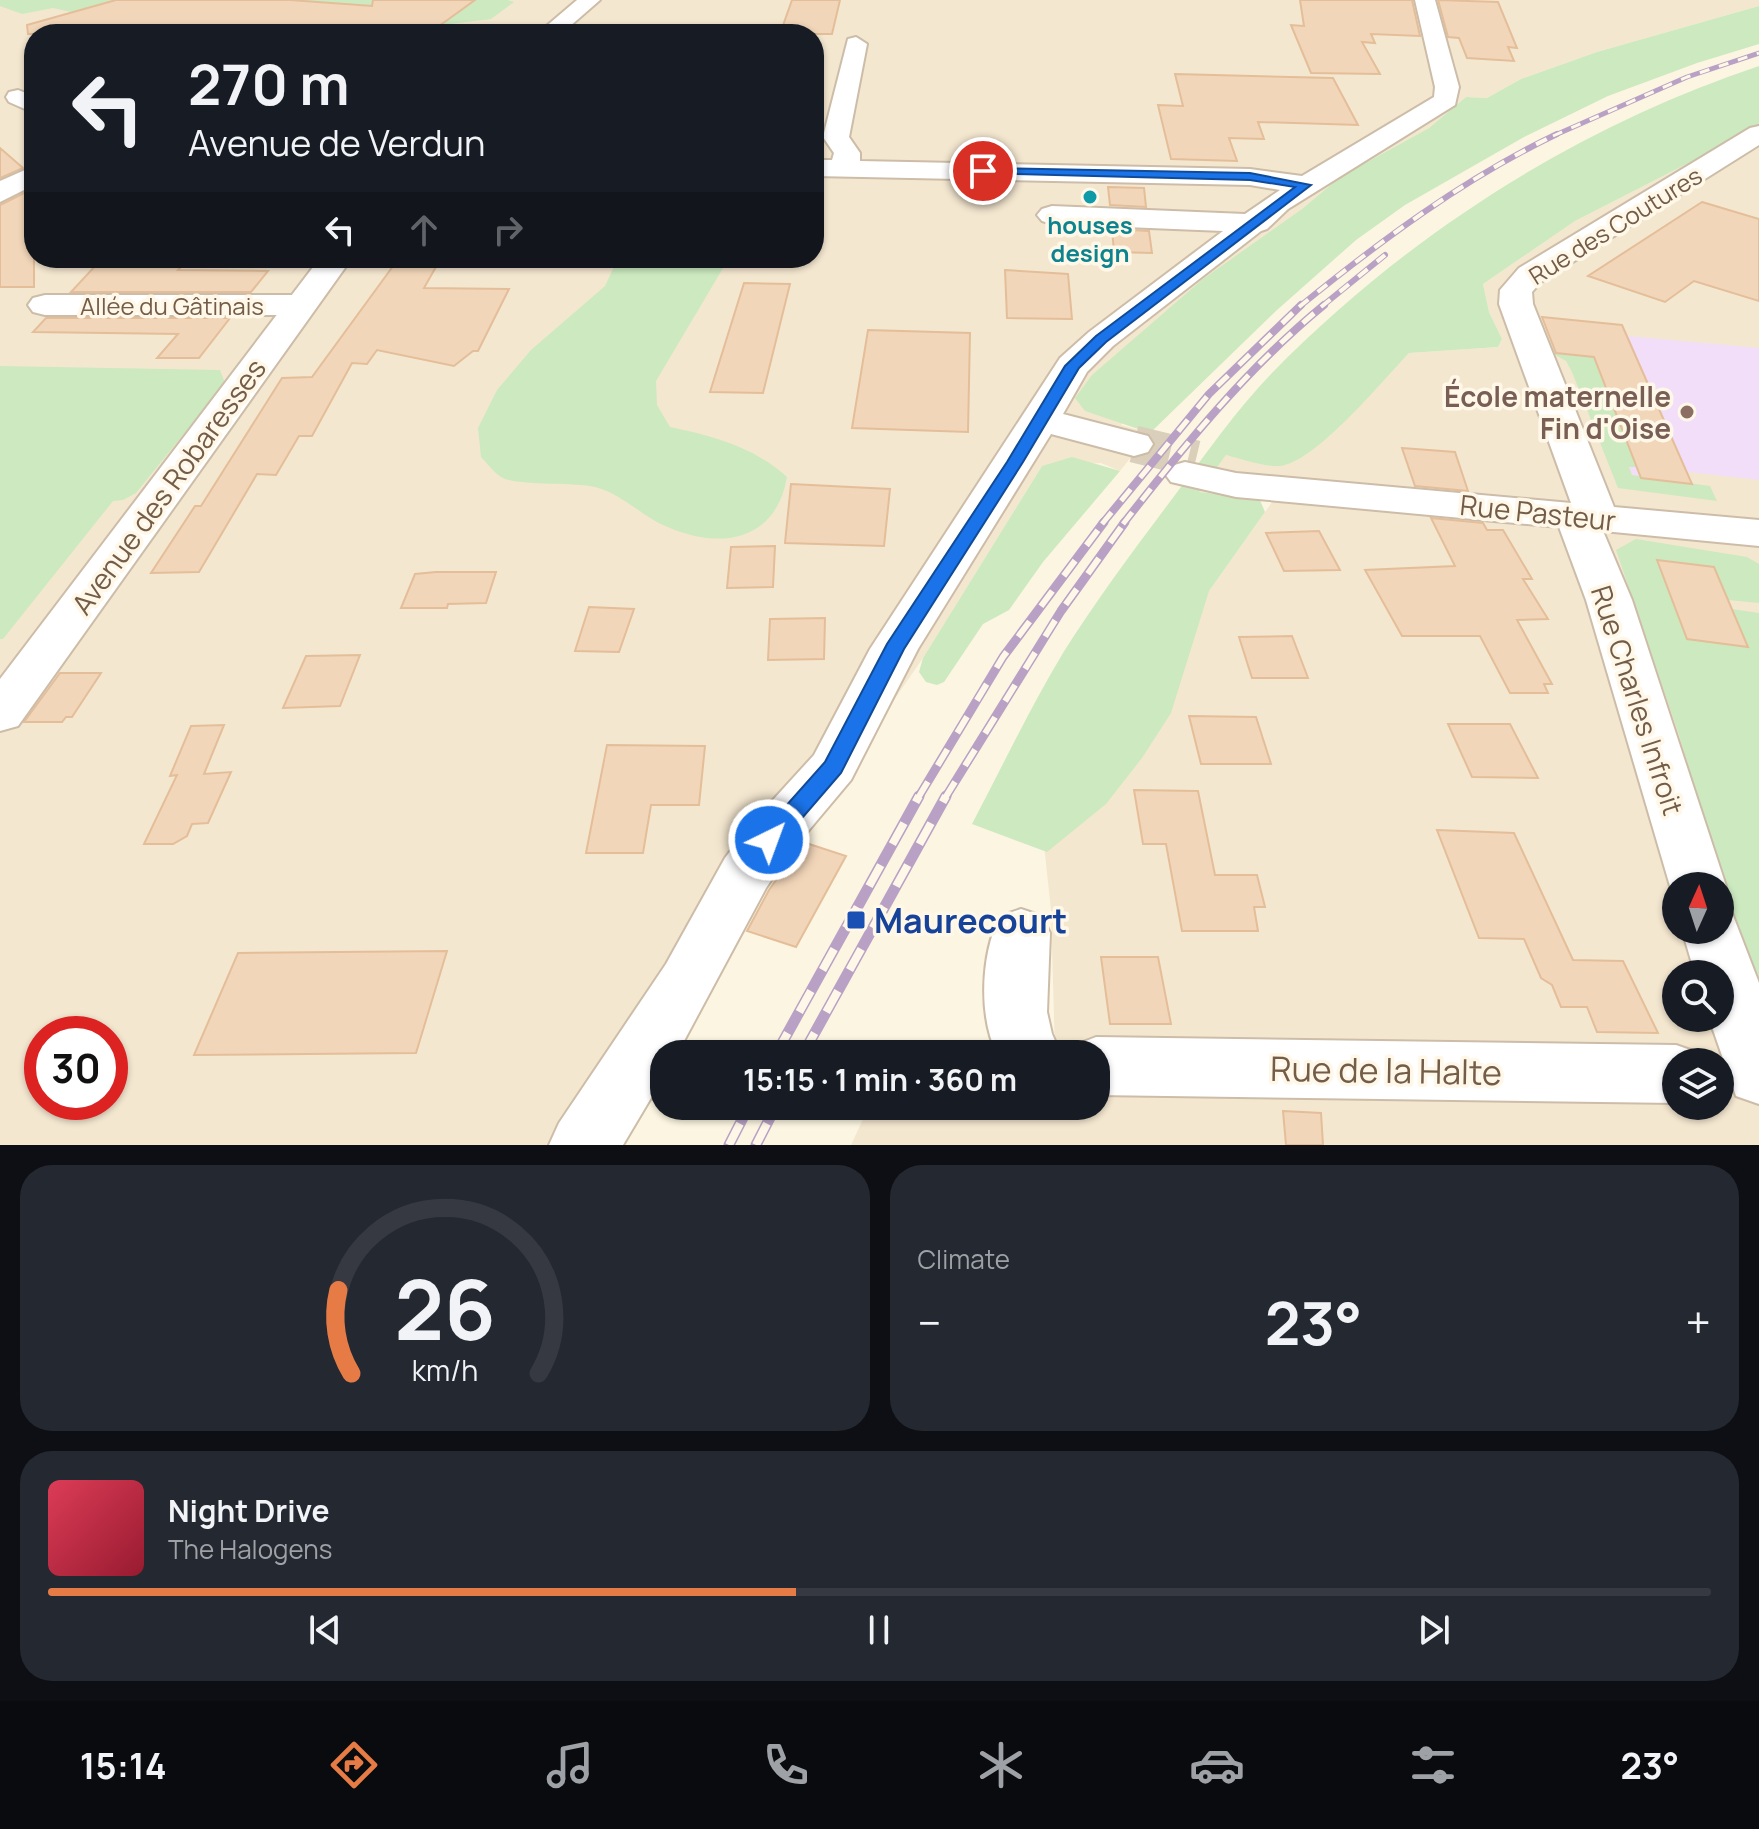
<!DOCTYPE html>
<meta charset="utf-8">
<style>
:root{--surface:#171b24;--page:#242831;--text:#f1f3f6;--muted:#9ea1a6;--line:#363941;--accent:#e77b46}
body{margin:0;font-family:Manrope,sans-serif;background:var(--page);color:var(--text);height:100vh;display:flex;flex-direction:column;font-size:30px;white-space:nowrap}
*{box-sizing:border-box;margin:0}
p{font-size:26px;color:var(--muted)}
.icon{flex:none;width:44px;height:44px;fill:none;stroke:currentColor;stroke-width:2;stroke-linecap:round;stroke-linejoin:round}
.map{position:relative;height:1145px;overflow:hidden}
.drawer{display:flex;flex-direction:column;gap:20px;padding:20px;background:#0d0f14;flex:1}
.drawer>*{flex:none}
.hud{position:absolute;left:24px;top:24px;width:800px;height:244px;border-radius:32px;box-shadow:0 2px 6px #0004;background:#171b24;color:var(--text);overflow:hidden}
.needle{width:52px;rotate:3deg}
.fabs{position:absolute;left:1662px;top:872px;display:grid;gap:16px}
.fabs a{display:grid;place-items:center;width:72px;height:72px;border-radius:50%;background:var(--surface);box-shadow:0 2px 6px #0004;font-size:40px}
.speed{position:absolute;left:24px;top:1016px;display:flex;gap:16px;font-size:40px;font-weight:700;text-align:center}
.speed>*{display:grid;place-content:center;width:104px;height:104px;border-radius:50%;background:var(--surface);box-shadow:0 2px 6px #0004;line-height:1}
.speed .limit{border:12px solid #d22;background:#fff;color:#111}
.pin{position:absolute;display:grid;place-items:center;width:68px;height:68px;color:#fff;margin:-34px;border:4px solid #fff;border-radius:50%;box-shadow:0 2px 8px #0007}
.me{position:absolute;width:88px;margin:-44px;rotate:42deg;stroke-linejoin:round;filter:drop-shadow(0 0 6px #0008)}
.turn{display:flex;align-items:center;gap:28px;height:168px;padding:0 32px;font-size:36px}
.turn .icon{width:104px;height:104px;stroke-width:2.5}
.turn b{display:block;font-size:56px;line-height:68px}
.lanes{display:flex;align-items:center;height:76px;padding:0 32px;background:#0003;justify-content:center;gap:40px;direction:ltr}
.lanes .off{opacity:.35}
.big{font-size:60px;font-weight:700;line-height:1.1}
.drawer .widget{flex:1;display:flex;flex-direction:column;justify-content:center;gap:12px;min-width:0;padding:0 28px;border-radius:32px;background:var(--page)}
.drawer .dial{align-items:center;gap:0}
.dial svg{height:208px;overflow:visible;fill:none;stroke:var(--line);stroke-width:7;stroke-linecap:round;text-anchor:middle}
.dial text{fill:var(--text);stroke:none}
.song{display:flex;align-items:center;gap:24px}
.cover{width:96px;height:96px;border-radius:12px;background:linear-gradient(135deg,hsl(350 70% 55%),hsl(350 70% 35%))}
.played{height:8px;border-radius:4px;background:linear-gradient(90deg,var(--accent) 45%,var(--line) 45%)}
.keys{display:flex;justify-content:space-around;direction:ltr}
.heat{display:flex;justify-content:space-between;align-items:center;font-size:44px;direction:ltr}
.drawer .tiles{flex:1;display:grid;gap:20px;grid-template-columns:1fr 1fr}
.widget:last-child{grid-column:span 2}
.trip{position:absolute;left:650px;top:1040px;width:460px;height:80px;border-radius:32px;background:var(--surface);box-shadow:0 2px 6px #0004;font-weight:700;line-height:80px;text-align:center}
.tabs{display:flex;height:128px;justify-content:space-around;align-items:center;background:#090b0e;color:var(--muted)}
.tabs .icon{width:56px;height:56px}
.tabs .active{color:var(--accent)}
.tabs b{font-size:36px;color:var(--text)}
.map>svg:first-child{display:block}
</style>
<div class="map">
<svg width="1759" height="1145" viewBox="0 0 1759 1145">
<rect width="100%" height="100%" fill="#fcf5e1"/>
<!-- residential -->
<path fill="#f4e7d0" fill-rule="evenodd" d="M 0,0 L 1759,0 L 1759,6 L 1597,52 L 1521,79 L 1487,98 L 1466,97 L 1429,128 L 1340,177 L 1302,209 L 1121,425 L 1150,433 L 1120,471 L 1101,463 L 1042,466 L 923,658 L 871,733 L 782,835 L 664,1054 L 609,1145 L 0,1145 ZM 34,34 L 814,34 L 814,258 L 34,258 ZM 42,1034 L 110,1034 L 110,1102 L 42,1102 Z
M 1759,127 L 1759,1145 L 851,1145 L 869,1106 L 1096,1106 L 1096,1054 L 1055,1054 L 1051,910 L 1042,826 L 1275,498 L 1198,492 L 1226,455 L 1254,461 L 1330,435 L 1409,353 L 1498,347 L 1502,339 L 1489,312 L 1483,284 L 1575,221 ZM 1676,886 L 1720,886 L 1720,930 L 1676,930 ZM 1676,974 L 1720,974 L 1720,1018 L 1676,1018 ZM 1676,1062 L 1720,1062 L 1720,1106 L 1676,1106 Z"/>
<!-- education -->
<path fill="#f2def8" d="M 1584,332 L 1759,348 L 1759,480 L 1688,472 L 1693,484 L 1632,475 L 1629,466 L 1636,467 Z"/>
<!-- green -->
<path fill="#cce9c0" d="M 0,0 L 116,0 L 71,12 L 53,8 L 22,14 L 0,6 Z
M 207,0 L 507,0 L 514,2 L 491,19 L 442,25 L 433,30 L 376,27 L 366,34 Z
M 1759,6 L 1759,44 L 1697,63 L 1608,96 L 1524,137 L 1405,205 L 1356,240 L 1277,310 L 1150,433 L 1085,411 L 1075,398 L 1092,375 L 1203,279 L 1302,209 L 1340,177 L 1429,128 L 1466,97 L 1487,98 L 1521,79 L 1597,52 Z
M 1759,66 L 1759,127 L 1575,221 L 1483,284 L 1489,312 L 1502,339 L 1498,347 L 1409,353 C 1383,380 1316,462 1280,466 C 1264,467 1242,459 1226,455 L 1199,492 L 1259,498 L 1265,512 L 1209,591 L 1171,713 L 1142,758 L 1106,804 L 1047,852 L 972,824 C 1002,767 1030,708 1063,653 C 1097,599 1136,547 1175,495 C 1206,454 1236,410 1272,373 C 1407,235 1576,127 1759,66 Z
M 618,258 L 729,258 L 656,381 L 657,405 L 670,427 C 713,436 754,447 787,477 C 776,540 723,550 670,528 C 643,518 623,494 595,487 C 573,482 519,486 503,478 C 495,474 487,463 481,457 L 478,428 L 497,390 L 531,350 L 605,286 Z
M 1552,353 L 1594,357 L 1637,467 L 1629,467 L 1632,475 L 1710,486 L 1717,501 L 1618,488 L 1572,372 L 1566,361 Z
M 0,366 L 220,370 L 225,383 L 136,493 L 123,500 L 113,501 L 3,639 L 0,639 Z
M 1072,457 L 1120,471 L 1043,562 L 1009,610 L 983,624 L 944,682 L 937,685 L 926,682 L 919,672 L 923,658 L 1042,466 Z
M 1636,539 L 1747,557 L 1759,564 L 1759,603 L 1728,600 L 1732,609 L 1759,613 L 1759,999 L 1679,735 L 1616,550 Z"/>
<!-- building -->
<path fill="#f2d6b9" stroke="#e4be99" stroke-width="2" d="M 116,0 L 290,0 L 372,6 L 373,0 L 475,0 L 428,34 L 28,34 L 27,25 Z
M 792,0 L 840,0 L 832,34 L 780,34 Z
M 1300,0 L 1412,0 L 1420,36 L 1371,34 L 1375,43 L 1362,42 L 1380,74 L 1311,73 L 1291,25 L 1304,26 Z
M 1438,0 L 1498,2 L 1517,48 L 1508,47 L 1514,61 L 1467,58 L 1459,38 L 1448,37 Z
M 1175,74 L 1333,78 L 1358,125 L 1258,122 L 1264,139 L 1229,138 L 1237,161 L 1171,159 L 1158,105 L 1183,106 Z
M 0,148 L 23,168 L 0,178 Z
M 1108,187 L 1144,188 L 1146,207 L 1110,205 Z
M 34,188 L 34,287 L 0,287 L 0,205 Z
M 1702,202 L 1759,219 L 1759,301 L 1694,281 L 1665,302 L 1588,276 Z
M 1112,229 L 1149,231 L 1152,253 L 1114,252 Z
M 399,258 L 441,258 L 424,288 L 509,289 L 478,351 L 473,351 L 454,366 L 377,350 L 367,364 L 352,363 L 312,436 L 299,436 L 276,475 L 257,474 L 199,572 L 151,573 L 195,506 L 201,506 L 282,378 L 312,377 Z
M 97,264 L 184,264 L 178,270 L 268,271 L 251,292 L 71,292 Z
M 1005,270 L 1068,274 L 1072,319 L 1007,318 Z
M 744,283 L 790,284 L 763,393 L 710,392 Z
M 1542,317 L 1622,325 L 1692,484 L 1641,478 L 1594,357 L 1556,353 Z
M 46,318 L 230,318 L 199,358 L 157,358 L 178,334 L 33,332 Z
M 868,330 L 970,333 L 968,432 L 852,428 Z
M 1402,448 L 1455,452 L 1468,491 L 1415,486 Z
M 791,484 L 890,489 L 884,546 L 785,543 Z
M 1431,518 L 1483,523 L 1487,530 L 1503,530 L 1532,579 L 1523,579 L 1548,619 L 1517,620 L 1552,684 L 1544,684 L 1548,693 L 1510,693 L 1480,636 L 1402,636 L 1365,570 L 1455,566 Z
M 1319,531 L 1340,570 L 1284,571 L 1266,533 Z
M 775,546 L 773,587 L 727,588 L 731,547 Z
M 1657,560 L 1714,567 L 1748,647 L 1687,639 Z
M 436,572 L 496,572 L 486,603 L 448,604 L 447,608 L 401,608 L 415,574 Z
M 589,607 L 634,609 L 619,652 L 575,651 Z
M 825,618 L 824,659 L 768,660 L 770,619 Z
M 1292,636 L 1308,678 L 1252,678 L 1239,637 Z
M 360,655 L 340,706 L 283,708 L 306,656 Z
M 60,673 L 101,673 L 72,717 L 66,717 L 62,722 L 24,722 Z
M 1189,716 L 1256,717 L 1271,764 L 1201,764 Z
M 1448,724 L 1510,724 L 1538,778 L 1472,777 Z
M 224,725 L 204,774 L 231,772 L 208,823 L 192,824 L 187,836 L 173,844 L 144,844 L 177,775 L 170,776 L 191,726 Z
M 607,745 L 705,746 L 699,805 L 651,805 L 643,853 L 586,853 Z
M 1134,790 L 1198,791 L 1215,875 L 1257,875 L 1265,907 L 1254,907 L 1258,931 L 1182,931 L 1166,844 L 1143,844 Z
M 1437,830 L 1514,833 L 1573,960 L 1623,961 L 1658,1033 L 1597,1032 L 1587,1007 L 1561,1007 L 1552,985 L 1541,978 L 1524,939 L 1479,938 Z
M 803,842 L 846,856 L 796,947 L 747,931 L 769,890 Z
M 447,951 L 416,1053 L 194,1055 L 238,953 Z
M 1101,957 L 1158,957 L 1171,1024 L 1110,1024 Z
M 1283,1111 L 1321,1113 L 1323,1145 L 1286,1145 Z"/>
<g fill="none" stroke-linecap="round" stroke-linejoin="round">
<!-- minor-tunnel -->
<path stroke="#dacfbb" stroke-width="37" stroke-dasharray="37 19" stroke-linecap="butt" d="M 1134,444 L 1196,459"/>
<defs>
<path id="minor" d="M 1415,0 L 1435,0 L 1459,87 L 1455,105 L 1288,209 L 1267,229 L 1261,231 L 1113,346 L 1087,372 L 1063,414 L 1148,436 L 1153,444 L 1148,452 L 1134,456 L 1051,434 L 918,649 L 851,780 L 788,855 L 766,888 L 677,1054 L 664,1054 L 664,1076 L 623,1145 L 549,1145 L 559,1123 L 666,964 L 725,858 L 750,825 L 814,755 L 870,649 L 1060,358 L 1089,332 L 1223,231 L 1052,224 L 1042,221 L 1037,215 L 1042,209 L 1052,206 L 1245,214 L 1280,190 L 1250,185 L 814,176 L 814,160 L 832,160 L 834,153 L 823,137 L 848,39 L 856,37 L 867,44 L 849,137 L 860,153 L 860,161 L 1250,169 L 1302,176 L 1434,97 L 1435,87 Z
M 18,90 L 34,96 L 34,113 L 9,102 L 6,97 L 9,92 Z
M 1759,126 L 1759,145 L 1541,282 L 1532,292 L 1533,304 L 1614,507 L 1759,520 L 1759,546 L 1603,531 L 1632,600 L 1726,886 L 1720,898 L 1720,886 L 1676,886 L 1676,898 L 1670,886 L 1586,600 L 1559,527 L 1236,497 L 1171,482 L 1165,474 L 1171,466 L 1185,462 L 1236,473 L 1571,503 L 1499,304 L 1500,290 L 1519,268 L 1750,128 Z
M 45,295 L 299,295 L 311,298 L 316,305 L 311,312 L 299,315 L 45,315 L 33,312 L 28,305 L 33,298 Z
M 1021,909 L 1042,916 L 1050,933 L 1047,1012 L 1052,1034 L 1061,1054 L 997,1054 C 978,1015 981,954 1000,916 Z
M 1720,909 L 1732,913 L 1759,983 L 1759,1104 L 1736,1096 L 1709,1018 L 1720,1018 L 1720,974 L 1695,974 L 1682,930 L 1720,930 Z
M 1096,1037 L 1676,1045 L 1699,1053 L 1703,1062 L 1676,1062 L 1676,1103 L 1096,1095 L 1096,1054 L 1069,1054 L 1073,1046 Z"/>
<path id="tertiary" d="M 577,0 L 600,0 L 561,34 L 537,34 Z
M 34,166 L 34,185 L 0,202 L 0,181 Z
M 320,258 L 352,258 L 18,726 L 0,731 L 0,679 Z"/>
</defs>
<!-- minor casing -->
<use href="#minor" stroke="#cdbda8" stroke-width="4"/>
<!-- tertiary casing -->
<use href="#tertiary" stroke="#cdbda8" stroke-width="4"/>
<!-- minor -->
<use href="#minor" fill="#fff" fill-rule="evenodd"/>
<!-- tertiary -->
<use href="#tertiary" fill="#fff" fill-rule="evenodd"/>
<defs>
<path id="rail-far4" d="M 1553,136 L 1687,77 L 1759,53"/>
<path id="rail-far3" d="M 1299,307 C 1379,242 1463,179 1557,134
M 1321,307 L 1385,255"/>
<path id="rail-far2" d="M 1102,524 L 1209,394 L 1301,305
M 1123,524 C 1184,446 1247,368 1324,305"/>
<path id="rail-far1" d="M 918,798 L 1003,657 L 1104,522
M 945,798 L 1061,611 L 1125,522"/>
<path id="rail" d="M 776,1054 L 919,796
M 803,1054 L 946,796
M 729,1145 L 749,1106
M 756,1145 L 776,1106"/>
</defs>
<!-- rail-far4 casing -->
<use href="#rail-far4" stroke="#b8a1c5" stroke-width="5"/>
<!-- rail-far3 casing -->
<use href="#rail-far3" stroke="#b8a1c5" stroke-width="6"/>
<!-- rail-far2 casing -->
<use href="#rail-far2" stroke="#b8a1c5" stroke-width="8"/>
<!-- rail-far1 casing -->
<use href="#rail-far1" stroke="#b8a1c5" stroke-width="9"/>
<!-- rail casing -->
<use href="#rail" stroke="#b8a1c5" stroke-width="11"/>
<!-- rail-far4 -->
<use href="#rail-far4" stroke="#fff8e8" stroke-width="3" stroke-dasharray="10" stroke-linecap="butt"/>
<!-- rail-far3 -->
<use href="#rail-far3" stroke="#fff8e8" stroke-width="4" stroke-dasharray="12" stroke-linecap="butt"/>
<!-- rail-far2 -->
<use href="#rail-far2" stroke="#fff8e8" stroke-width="5" stroke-dasharray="15" stroke-linecap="butt"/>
<!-- rail-far1 -->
<use href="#rail-far1" stroke="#fff8e8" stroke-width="6" stroke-dasharray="19" stroke-linecap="butt"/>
<!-- rail -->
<use href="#rail" stroke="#fff8e8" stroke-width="8" stroke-dasharray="24" stroke-linecap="butt"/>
</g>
<!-- route -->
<path fill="#1a73e8" stroke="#114b97" stroke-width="2" d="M 983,168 L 1250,173 L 1311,185 L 1106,342 L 1079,368 L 1023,462 L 904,649 L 841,773 L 777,847 L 769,849 L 761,847 L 758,840 L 761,834 L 825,762 L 887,644 L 1007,462 L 1065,366 L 1096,336 L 1295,187 L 1250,180 L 979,173 L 978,171 Z"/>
<!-- markers -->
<circle fill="#0f9aa8" stroke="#fff8e8" stroke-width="3" cx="1090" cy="197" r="8"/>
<circle fill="#8d6e63" stroke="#fff8e8" stroke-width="3" cx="1687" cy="412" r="8"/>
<rect fill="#1a4fb4" stroke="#fff8e8" stroke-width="3" x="846" y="910" width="20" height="20" rx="4"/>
<g text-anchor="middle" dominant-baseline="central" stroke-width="7" stroke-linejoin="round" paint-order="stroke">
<!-- far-culture labels -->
<g font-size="24" font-weight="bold" fill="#0d838f" stroke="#fff8e8">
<text x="1090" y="224">houses<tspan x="1090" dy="28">design</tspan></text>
</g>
<!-- far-street labels -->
<g font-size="24" fill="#735c48" stroke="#fff8e8">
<text transform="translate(1615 225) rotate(-32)">Rue des Coutures</text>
<text x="172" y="305">Allée du Gâtinais</text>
</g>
<!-- education labels -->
<g font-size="28" font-weight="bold" fill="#785e54" stroke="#fff8e8" text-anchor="end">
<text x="1671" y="396">École maternelle<tspan x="1671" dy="32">Fin d'Oise</tspan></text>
</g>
<!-- street labels -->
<g font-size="28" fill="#735c48" stroke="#fff8e8">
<text transform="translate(168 486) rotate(-54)">Avenue des Robaresses</text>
<text transform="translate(1538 512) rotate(6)">Rue Pasteur</text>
<text transform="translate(1638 700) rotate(72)">Rue Charles Infroit</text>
</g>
<!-- near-transit labels -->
<g font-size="34" font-weight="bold" fill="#164399" stroke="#fff8e8" text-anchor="start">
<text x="874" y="920">Maurecourt</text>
</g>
<!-- near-street labels -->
<g font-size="34" fill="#735c48" stroke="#fff8e8">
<text transform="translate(1386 1070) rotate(1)">Rue de la Halte</text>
</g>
</g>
</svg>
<div class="fabs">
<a><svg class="needle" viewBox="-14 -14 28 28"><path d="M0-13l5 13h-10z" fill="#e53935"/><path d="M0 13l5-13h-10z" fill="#9ea1a6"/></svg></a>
<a><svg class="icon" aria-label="search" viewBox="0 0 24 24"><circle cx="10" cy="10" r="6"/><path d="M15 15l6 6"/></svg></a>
<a><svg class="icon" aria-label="layers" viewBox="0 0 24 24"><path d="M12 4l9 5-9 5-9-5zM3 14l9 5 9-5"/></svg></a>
</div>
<div class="speed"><div class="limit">30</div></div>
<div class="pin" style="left:983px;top:171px;background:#d93025"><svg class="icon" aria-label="arrive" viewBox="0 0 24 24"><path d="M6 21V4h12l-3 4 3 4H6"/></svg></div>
<svg class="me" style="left:769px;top:840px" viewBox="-20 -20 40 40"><circle r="17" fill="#1a73e8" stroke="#fff" stroke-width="3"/><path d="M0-11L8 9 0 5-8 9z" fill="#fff"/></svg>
<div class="trip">15:15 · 1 min · 360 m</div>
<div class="hud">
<div class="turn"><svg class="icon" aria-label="left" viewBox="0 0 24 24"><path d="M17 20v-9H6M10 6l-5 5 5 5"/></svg><div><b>270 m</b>Avenue de Verdun</div></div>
<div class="lanes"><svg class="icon" aria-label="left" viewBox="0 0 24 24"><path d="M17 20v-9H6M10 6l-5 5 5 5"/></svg><svg class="icon off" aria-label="ahead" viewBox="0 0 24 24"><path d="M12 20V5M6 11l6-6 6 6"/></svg><svg class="icon off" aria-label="right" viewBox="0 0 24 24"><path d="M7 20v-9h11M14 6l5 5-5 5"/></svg></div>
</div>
</div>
<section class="drawer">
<div class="tiles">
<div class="widget dial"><svg viewBox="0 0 100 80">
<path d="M14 69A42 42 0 1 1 86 69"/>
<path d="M14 69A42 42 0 0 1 9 37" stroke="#e77b46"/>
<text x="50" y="56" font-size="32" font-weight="700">26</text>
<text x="50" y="72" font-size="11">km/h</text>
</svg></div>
<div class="widget"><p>Climate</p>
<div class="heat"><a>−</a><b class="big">23°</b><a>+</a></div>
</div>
<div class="widget">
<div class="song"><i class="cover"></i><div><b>Night Drive</b><p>The Halogens</p></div></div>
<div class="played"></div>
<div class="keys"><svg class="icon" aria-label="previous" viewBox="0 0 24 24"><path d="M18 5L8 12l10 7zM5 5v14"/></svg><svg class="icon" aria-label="pause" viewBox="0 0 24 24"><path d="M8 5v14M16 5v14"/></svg><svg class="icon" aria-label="next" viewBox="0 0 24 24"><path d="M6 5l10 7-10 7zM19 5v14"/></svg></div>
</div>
</div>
</section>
<nav class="tabs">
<b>15:14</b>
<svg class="icon active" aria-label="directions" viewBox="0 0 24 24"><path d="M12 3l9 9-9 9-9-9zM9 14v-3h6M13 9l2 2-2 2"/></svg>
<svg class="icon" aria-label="music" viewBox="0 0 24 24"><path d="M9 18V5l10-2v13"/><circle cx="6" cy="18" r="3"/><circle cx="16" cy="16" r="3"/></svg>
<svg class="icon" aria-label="phone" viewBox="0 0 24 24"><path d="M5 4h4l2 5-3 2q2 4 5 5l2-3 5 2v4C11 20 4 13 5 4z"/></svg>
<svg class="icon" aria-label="climate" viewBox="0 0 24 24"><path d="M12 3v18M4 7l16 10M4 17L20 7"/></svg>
<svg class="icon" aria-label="car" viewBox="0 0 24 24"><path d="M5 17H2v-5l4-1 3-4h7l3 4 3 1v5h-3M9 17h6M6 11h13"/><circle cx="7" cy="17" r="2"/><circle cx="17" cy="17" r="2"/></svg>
<svg class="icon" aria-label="filters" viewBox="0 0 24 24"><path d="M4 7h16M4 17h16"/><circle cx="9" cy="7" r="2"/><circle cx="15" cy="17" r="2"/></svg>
<b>23°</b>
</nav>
